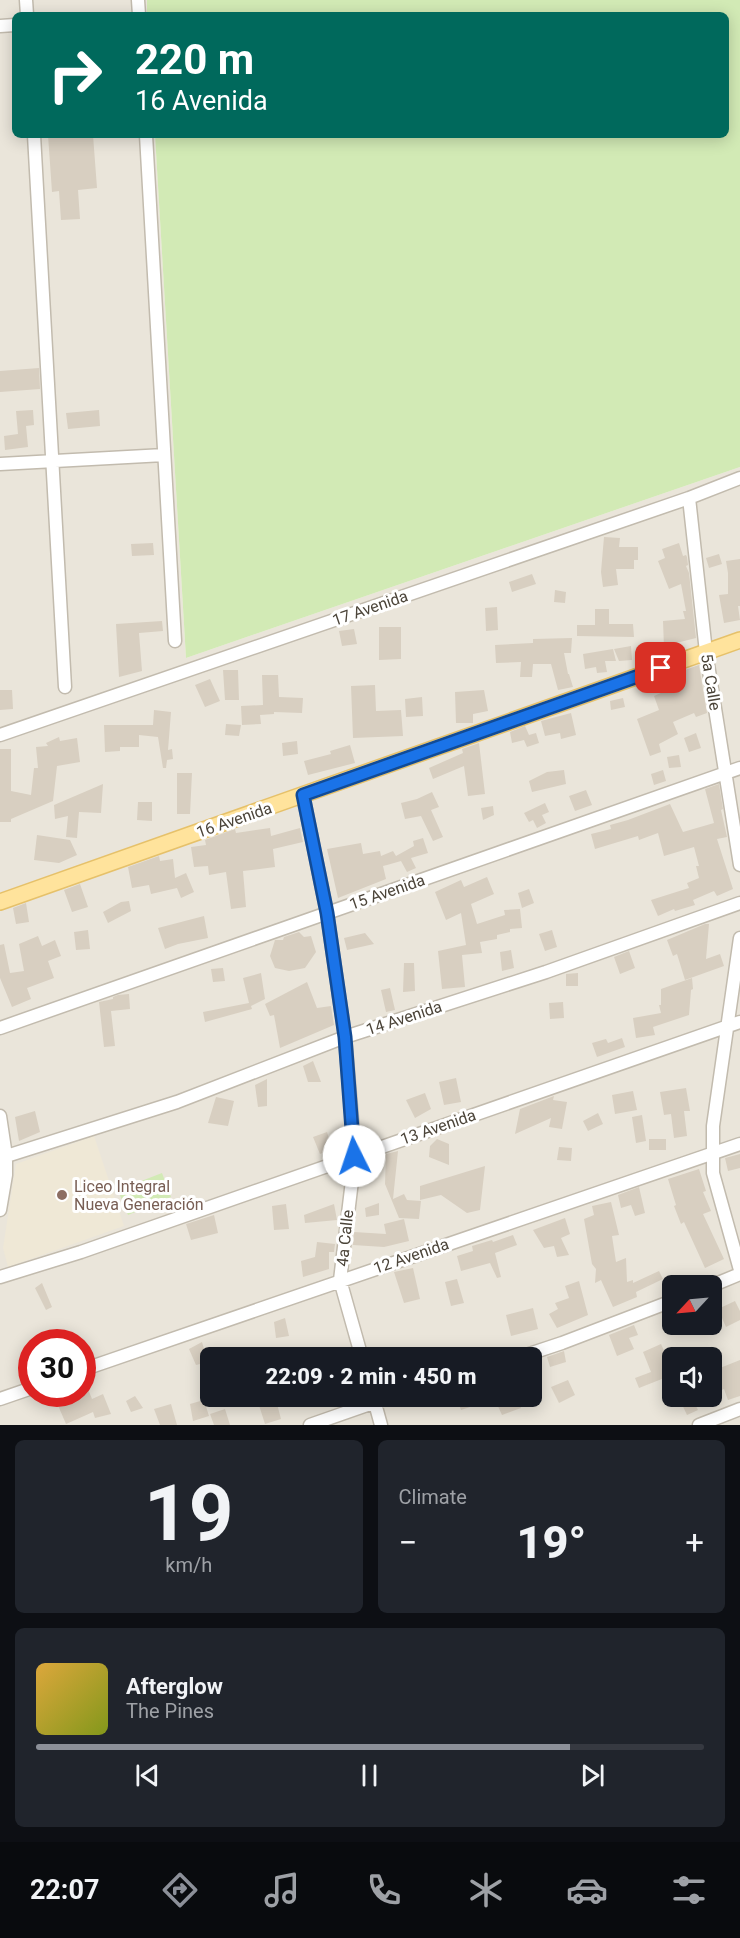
<!DOCTYPE html>
<meta charset="utf-8">
<style>
:root{--surface:#171b24;--page:#20242c;--text:#f1f3f6;--muted:#9ea1a6;--line:#363941;--accent:#8c9099}
body{margin:0;font-family:Roboto,sans-serif;background:var(--page);color:var(--text);height:100vh;display:flex;flex-direction:column;font-size:22px;white-space:nowrap}
*{box-sizing:border-box;margin:0}
p{font-size:20px;color:var(--muted)}
.icon{flex:none;width:33px;height:33px;fill:none;stroke:currentColor;stroke-width:2;stroke-linecap:round;stroke-linejoin:round}
.map{position:relative;height:1425px;overflow:hidden}
.details{display:flex;flex-direction:column;gap:15px;padding:15px;background:#0d0f14;flex:1}
.details>*{flex:none}
.guide{position:absolute;left:12px;top:12px;width:717px;height:126px;border-radius:9px;box-shadow:0 3px 15px #0003;background:#00695c;color:#fff;overflow:hidden}
.needle{width:39px;rotate:244deg}
.buttons{position:absolute;left:662px;top:1275px;display:grid;gap:12px}
.buttons a{display:grid;place-items:center;width:60px;height:60px;border-radius:9px;background:var(--surface);box-shadow:0 3px 15px #0003;font-size:30px}
.speed{position:absolute;left:18px;top:1329px;display:flex;gap:12px;font-size:30px;font-weight:700;text-align:center}
.speed>*{display:grid;place-content:center;width:78px;height:78px;border-radius:50%;background:var(--surface);box-shadow:0 3px 15px #0003;line-height:1}
.speed .limit{border:9px solid #d22;background:#fff;color:#111}
.pin{position:absolute;display:grid;place-items:center;width:51px;height:51px;color:#fff;margin:-26px;border-radius:12px;box-shadow:0 3px 9px #0006}
.me{position:absolute;width:66px;margin:-33px;rotate:356deg;stroke-linejoin:round;filter:drop-shadow(0 0 4px #0008)}
.turn{display:flex;align-items:center;gap:21px;height:126px;padding:0 24px;font-size:27px}
.turn .icon{width:78px;height:78px;stroke-width:2.5}
.turn b{display:block;font-size:42px;line-height:51px}
.big{font-size:45px;font-weight:800;line-height:1.1}
.details .widget{flex:1;display:flex;flex-direction:column;justify-content:center;gap:9px;min-width:0;padding:0 21px;border-radius:9px;background:var(--page)}
.details .dial{align-items:center;gap:0}
.dial b{font-size:78px;line-height:1}
.song{display:flex;align-items:center;gap:18px}
.cover{width:72px;height:72px;border-radius:9px;background:linear-gradient(135deg,hsl(40 70% 55%),hsl(70 70% 35%))}
.played{height:6px;border-radius:3px;background:linear-gradient(90deg,var(--accent) 80%,var(--line) 80%)}
.keys{display:flex;justify-content:space-around;direction:ltr}
.heat{display:flex;justify-content:space-between;align-items:center;font-size:33px;direction:ltr}
.details .tiles{flex:1;display:grid;gap:15px;grid-template-columns:1fr 1fr}
.widget:last-child{grid-column:span 2}
.trip{position:absolute;left:200px;top:1347px;width:342px;height:60px;border-radius:9px;background:var(--surface);box-shadow:0 3px 15px #0003;font-weight:800;line-height:60px;text-align:center}
.tab-bar{display:flex;height:96px;justify-content:space-around;align-items:center;background:#090b0e;color:var(--muted)}
.tab-bar .icon{width:42px;height:42px}
.tab-bar .active{color:var(--accent)}
.tab-bar b{font-size:27px;color:var(--text)}
.map>svg:first-child{display:block}
</style>
<div class="map">
<svg width="740" height="1425" viewBox="0 0 740 1425">
<rect width="100%" height="100%" fill="#f6f3ec"/>
<!-- residential -->
<path fill="#eae5da" fill-rule="evenodd" d="M 0,0 L 147,0 L 147,15 L 15,15 L 15,135 L 155,135 L 186,658 L 740,467 L 740,1425 L 0,1425 ZM 672,1286 L 711,1286 L 711,1324 L 672,1324 ZM 32,1342 L 82,1342 L 82,1394 L 32,1394 ZM 210,1358 L 531,1358 L 531,1396 L 210,1396 ZM 672,1358 L 711,1358 L 711,1396 L 672,1396 Z"/>
<!-- education -->
<path fill="#efe8d6" d="M 94,1136 L 124,1226 L 8,1267 L 3,1248 L 16,1164 Z"/>
<!-- green -->
<path fill="#d2eab5" d="M 147,0 L 740,0 L 740,467 L 186,658 L 155,135 L 726,135 L 726,15 L 147,15 Z
M 162,1173 L 171,1197 L 128,1215 L 118,1190 Z"/>
<!-- building -->
<path fill="#d8cfc1" d="M 48,135 L 93,135 L 97,188 L 78,190 L 80,219 L 61,220 L 59,191 L 52,192 Z
M 39,368 L 40,389 L 0,392 L 0,371 Z
M 33,410 L 34,425 L 26,426 L 28,447 L 5,450 L 4,436 L 18,434 L 16,411 Z
M 99,410 L 100,426 L 68,429 L 66,413 Z
M 604,537 L 620,538 L 619,547 L 638,547 L 638,560 L 634,560 L 634,569 L 616,569 L 618,585 L 603,587 L 601,572 Z
M 153,543 L 154,555 L 132,556 L 131,544 Z
M 679,543 L 683,556 L 686,555 L 687,557 L 688,565 L 686,566 L 689,573 L 696,638 L 676,643 L 676,647 L 664,648 L 663,621 L 685,619 L 683,611 L 686,611 L 681,584 L 669,589 L 658,561 L 665,558 L 662,549 Z
M 719,554 L 722,564 L 709,568 L 706,558 Z
M 740,559 L 740,606 L 738,606 L 740,620 L 724,623 L 719,595 L 728,594 L 728,573 L 726,561 Z
M 532,574 L 536,584 L 512,592 L 509,582 Z
M 555,590 L 566,592 L 565,603 L 554,602 Z
M 497,607 L 498,630 L 486,631 L 485,608 Z
M 595,609 L 609,609 L 609,624 L 633,624 L 634,637 L 577,636 L 577,625 L 595,625 Z
M 162,621 L 163,631 L 139,633 L 142,671 L 119,677 L 116,624 Z
M 379,627 L 401,627 L 401,659 L 379,660 Z
M 354,629 L 357,644 L 342,646 L 339,631 Z
M 572,638 L 571,653 L 564,653 L 568,674 L 569,674 L 573,687 L 558,690 L 551,664 L 533,664 L 532,677 L 520,677 L 521,662 L 496,663 L 495,645 L 533,643 L 533,639 Z
M 631,646 L 632,660 L 619,661 L 614,649 Z
M 613,649 L 616,661 L 605,661 L 607,672 L 597,673 L 596,667 L 585,669 L 583,654 Z
M 699,665 L 707,713 L 696,717 L 694,713 L 673,722 L 678,734 L 659,744 L 661,752 L 650,756 L 637,719 L 659,710 L 654,696 L 670,689 L 665,677 Z
M 223,670 L 238,670 L 239,700 L 225,700 Z
M 262,675 L 278,675 L 279,697 L 303,698 L 302,713 L 274,712 L 274,714 L 260,715 L 261,724 L 242,725 L 241,706 L 263,705 Z
M 210,679 L 220,701 L 205,707 L 195,685 Z
M 375,685 L 376,711 L 401,710 L 403,736 L 353,738 L 351,686 Z
M 0,690 L 12,690 L 13,709 L 0,710 Z
M 484,690 L 488,711 L 473,714 L 473,723 L 456,723 L 455,692 Z
M 422,697 L 423,716 L 406,717 L 405,699 Z
M 623,698 L 625,707 L 611,710 L 610,701 Z
M 154,710 L 171,712 L 168,750 L 172,749 L 173,759 L 167,760 L 166,768 L 163,768 L 158,737 L 139,735 L 139,747 L 120,747 L 120,751 L 105,752 L 104,725 L 153,725 Z
M 571,713 L 576,735 L 561,739 L 560,733 L 545,736 L 541,721 Z
M 226,724 L 241,725 L 239,736 L 225,735 Z
M 525,726 L 529,735 L 536,733 L 539,743 L 527,747 L 524,740 L 512,743 L 510,732 Z
M 696,733 L 701,748 L 689,752 L 684,738 Z
M 59,737 L 60,741 L 77,738 L 80,762 L 57,766 L 53,801 L 11,819 L 11,822 L 0,822 L 0,749 L 11,749 L 11,791 L 31,795 L 34,768 L 38,768 L 36,747 L 48,746 L 46,743 Z
M 297,741 L 298,754 L 283,756 L 282,743 Z
M 479,743 L 485,794 L 468,796 L 464,766 L 433,779 L 429,768 L 463,753 L 462,749 Z
M 350,745 L 355,763 L 308,775 L 304,761 L 331,754 L 330,751 Z
M 679,755 L 681,767 L 669,768 L 667,757 Z
M 564,770 L 566,784 L 532,792 L 529,781 L 547,772 Z
M 663,770 L 666,781 L 654,785 L 651,774 Z
M 177,773 L 192,773 L 190,814 L 177,814 Z
M 103,784 L 101,813 L 79,812 L 77,838 L 66,837 L 68,816 L 55,819 L 54,805 Z
M 719,784 L 723,809 L 721,810 L 727,837 L 717,839 L 733,889 L 717,896 L 714,891 L 693,900 L 695,905 L 675,911 L 674,909 L 658,916 L 651,900 L 689,888 L 687,883 L 699,878 L 696,866 L 699,866 L 694,847 L 664,856 L 658,833 L 639,840 L 638,836 L 595,849 L 591,834 L 611,829 L 610,825 L 628,820 L 670,804 L 683,832 L 714,823 L 705,789 Z
M 586,790 L 592,805 L 575,811 L 569,796 Z
M 432,792 L 439,807 L 431,810 L 443,837 L 433,841 L 421,816 L 405,819 L 401,803 L 417,799 Z
M 138,802 L 152,802 L 152,821 L 137,820 Z
M 545,803 L 549,812 L 542,815 L 546,823 L 537,828 L 533,820 L 529,822 L 524,813 Z
M 493,806 L 494,815 L 483,820 L 481,808 Z
M 270,828 L 271,836 L 300,828 L 303,842 L 273,849 L 275,867 L 243,871 L 246,907 L 231,909 L 226,872 L 209,875 L 208,866 L 194,867 L 191,847 L 206,845 L 205,840 L 235,829 L 236,833 Z
M 37,835 L 70,840 L 77,855 L 59,863 L 34,860 Z
M 423,838 L 428,853 L 411,858 L 416,868 L 407,872 L 401,861 L 387,865 L 383,866 L 386,879 L 338,898 L 327,849 L 361,843 L 363,854 L 380,851 L 381,856 L 393,851 L 396,856 L 414,846 L 413,841 Z
M 159,856 L 160,861 L 173,859 L 175,878 L 186,873 L 194,892 L 181,898 L 177,888 L 151,894 L 149,885 L 132,888 L 128,867 Z
M 487,877 L 494,894 L 471,904 L 477,924 L 505,915 L 504,910 L 520,909 L 522,928 L 510,929 L 510,932 L 497,935 L 497,939 L 480,942 L 482,953 L 462,955 L 465,987 L 442,989 L 438,951 L 466,945 L 461,913 L 446,920 L 435,892 L 461,880 L 464,887 Z
M 80,884 L 88,907 L 72,912 L 64,890 Z
M 529,889 L 534,903 L 522,908 L 518,893 Z
M 129,901 L 131,911 L 108,923 L 103,912 L 121,902 Z
M 26,903 L 29,922 L 16,924 L 13,908 Z
M 204,916 L 208,938 L 178,944 L 165,949 L 158,928 Z
M 705,924 L 709,924 L 706,959 L 720,954 L 724,966 L 685,980 L 677,954 L 673,956 L 667,940 Z
M 88,930 L 90,949 L 76,950 L 74,932 Z
M 552,930 L 557,947 L 545,951 L 539,934 Z
M 299,932 L 304,937 L 311,936 L 316,952 L 305,968 L 289,971 L 275,968 L 270,956 L 275,940 L 283,940 L 284,937 Z
M 365,933 L 374,944 L 347,950 L 344,938 Z
M 38,936 L 42,946 L 55,940 L 61,956 L 48,961 L 54,978 L 27,988 L 31,999 L 12,1007 L 0,978 L 0,945 L 4,944 L 10,973 L 24,971 L 19,944 Z
M 511,950 L 514,968 L 502,971 L 500,952 Z
M 629,951 L 635,968 L 620,974 L 614,957 Z
M 404,963 L 414,963 L 415,991 L 403,992 Z
M 223,968 L 225,981 L 213,982 L 211,969 Z
M 261,973 L 265,999 L 251,1006 L 252,1009 L 205,1022 L 203,1012 L 249,1003 L 243,978 Z
M 578,973 L 578,986 L 566,986 L 566,974 Z
M 692,978 L 693,989 L 691,990 L 689,1015 L 653,1027 L 655,1035 L 636,1038 L 633,1018 L 661,1013 L 659,1005 L 661,1005 L 661,989 Z
M 307,982 L 317,1008 L 331,1006 L 334,1025 L 280,1048 L 274,1015 L 270,1016 L 265,1004 Z
M 390,988 L 395,1010 L 386,1012 L 381,990 Z
M 129,994 L 130,1009 L 111,1011 L 115,1046 L 104,1047 L 99,1002 L 113,999 L 113,997 L 118,995 Z
M 563,1002 L 564,1018 L 550,1019 L 549,1003 Z
M 622,1038 L 625,1047 L 597,1057 L 592,1043 L 606,1039 L 608,1043 Z
M 313,1061 L 321,1082 L 308,1082 L 303,1066 Z
M 456,1078 L 461,1102 L 444,1105 L 439,1082 Z
M 267,1079 L 267,1106 L 258,1107 L 255,1085 Z
M 686,1088 L 690,1111 L 684,1111 L 687,1136 L 674,1138 L 671,1114 L 664,1115 L 660,1092 Z
M 633,1091 L 637,1110 L 615,1114 L 612,1095 Z
M 425,1093 L 431,1109 L 415,1118 L 406,1100 Z
M 554,1096 L 553,1100 L 567,1102 L 562,1129 L 549,1127 L 551,1118 L 515,1134 L 520,1109 Z
M 216,1097 L 234,1101 L 228,1126 L 208,1123 Z
M 35,1111 L 40,1132 L 19,1141 L 15,1117 Z
M 598,1113 L 603,1124 L 588,1131 L 583,1121 Z
M 642,1115 L 646,1141 L 636,1143 L 632,1117 Z
M 327,1132 L 332,1149 L 320,1154 L 313,1137 Z
M 437,1139 L 449,1144 L 449,1165 L 429,1157 L 430,1146 Z
M 649,1139 L 666,1139 L 666,1150 L 649,1150 Z
M 559,1147 L 572,1148 L 571,1161 L 557,1160 Z
M 398,1151 L 393,1199 L 404,1194 L 407,1200 L 421,1201 L 419,1219 L 399,1218 L 385,1184 L 386,1154 Z
M 740,1154 L 740,1168 L 728,1171 L 725,1158 Z
M 485,1166 L 480,1210 L 467,1213 L 441,1195 L 420,1200 L 420,1186 Z
M 699,1169 L 706,1191 L 703,1192 L 711,1211 L 703,1214 L 724,1259 L 705,1268 L 684,1222 L 681,1224 L 674,1206 L 676,1205 L 668,1179 Z
M 639,1187 L 645,1213 L 635,1216 L 631,1205 L 621,1208 L 618,1195 Z
M 611,1202 L 619,1235 L 612,1236 L 616,1262 L 626,1258 L 627,1282 L 633,1280 L 633,1283 L 659,1271 L 663,1279 L 636,1292 L 637,1297 L 613,1307 L 601,1280 L 595,1283 L 596,1269 L 592,1264 L 584,1219 L 594,1215 L 592,1206 Z
M 379,1203 L 379,1215 L 366,1217 L 365,1208 Z
M 286,1204 L 289,1229 L 274,1230 L 272,1206 Z
M 334,1204 L 337,1220 L 305,1223 L 304,1215 Z
M 214,1215 L 218,1233 L 191,1240 L 186,1224 Z
M 565,1218 L 570,1234 L 561,1238 L 569,1255 L 557,1257 L 554,1246 L 544,1248 L 533,1230 Z
M 404,1219 L 409,1241 L 384,1247 L 353,1245 L 354,1232 L 386,1234 L 384,1224 Z
M 513,1235 L 517,1245 L 495,1253 L 501,1277 L 497,1278 L 490,1263 L 461,1271 L 457,1256 L 473,1251 L 472,1246 L 492,1240 L 493,1242 Z
M 317,1242 L 335,1244 L 334,1252 L 329,1252 L 329,1269 L 303,1277 L 301,1261 L 315,1257 Z
M 413,1268 L 420,1299 L 404,1303 L 394,1272 Z
M 457,1279 L 464,1303 L 451,1306 L 445,1282 Z
M 579,1281 L 588,1315 L 557,1328 L 549,1314 L 558,1309 L 555,1303 L 569,1298 L 565,1286 Z
M 42,1283 L 52,1307 L 46,1310 L 35,1288 Z
M 735,1301 L 740,1311 L 740,1320 L 726,1327 L 718,1309 Z
M 533,1308 L 538,1329 L 511,1336 L 506,1315 Z
M 285,1318 L 289,1336 L 276,1338 L 274,1322 Z
M 634,1325 L 638,1335 L 629,1338 L 634,1349 L 617,1356 L 609,1335 Z
M 202,1342 L 208,1362 L 196,1365 L 189,1349 Z
M 661,1344 L 670,1364 L 672,1363 L 672,1375 L 639,1388 L 635,1378 L 651,1372 L 643,1352 Z
M 711,1346 L 720,1368 L 740,1360 L 740,1396 L 728,1400 L 724,1389 L 711,1394 Z
M 564,1351 L 566,1362 L 550,1367 L 547,1357 Z
M 568,1380 L 575,1395 L 559,1403 L 551,1387 Z
M 88,1389 L 92,1399 L 103,1394 L 111,1414 L 95,1418 L 93,1412 L 66,1424 L 57,1403 L 77,1394 L 82,1394 L 82,1391 Z
M 135,1396 L 143,1408 L 131,1412 L 126,1401 Z
M 256,1396 L 275,1396 L 281,1419 L 265,1424 Z
M 456,1396 L 473,1396 L 476,1405 L 461,1410 Z
M 509,1396 L 516,1396 L 521,1408 L 502,1415 L 496,1402 Z
M 678,1396 L 691,1396 L 698,1410 L 687,1415 Z
M 204,1400 L 209,1416 L 193,1421 L 190,1404 Z
M 171,1404 L 177,1425 L 160,1425 L 154,1409 Z
M 225,1409 L 230,1425 L 214,1425 L 210,1414 Z"/>
<g fill="none" stroke-linecap="round" stroke-linejoin="round">
<defs>
<path id="minor" d="M 26,0 L 27,15
M 138,0 L 139,15
M 0,26 L 15,25
M 34,135 L 65,687
M 146,135 L 175,641
M 0,464 L 164,455
M 689,498 L 706,652 L 740,865
M 0,735 L 689,498 L 740,478
M 303,795 L 327,913 L 345,1037 L 355,1156 L 340,1280 L 362,1358
M 740,938 L 713,1126 L 713,1173 L 740,1270
M 0,1028 L 740,768
M 0,1116 L 6,1156 L 6,1175 L 0,1210
M 0,1158 L 177,1102 L 345,1037 L 546,972 L 740,903
M 0,1277 L 81,1252 L 740,1022
M 711,1286 L 740,1274
M 517,1358 L 562,1343 L 672,1301
M 82,1370 L 740,1144
M 373,1396 L 381,1425
M 0,1399 L 32,1388
M 310,1425 L 393,1396
M 699,1425 L 740,1409"/>
<path id="major" d="M 0,902 L 740,640"/>
</defs>
<!-- minor casing -->
<use href="#minor" stroke="#c2bbae" stroke-width="15"/>
<!-- major casing -->
<use href="#major" stroke="#e6c16a" stroke-width="18"/>
<!-- minor -->
<use href="#minor" stroke="#fff" stroke-width="12"/>
<!-- major -->
<use href="#major" stroke="#ffe39c" stroke-width="15"/>
</g>
<g fill="none" stroke-linecap="round" stroke-linejoin="round">
<defs>
<path id="route" d="M 354,1156 L 345,1037 L 327,913 L 303,795 L 661,668"/>
</defs>
<!-- route casing -->
<use href="#route" stroke="#114b97" stroke-width="15"/>
<!-- route -->
<use href="#route" stroke="#1a73e8" stroke-width="10"/>
</g>
<!-- markers -->
<circle fill="#8d6e63" stroke="#fff" stroke-width="2" cx="62" cy="1195" r="6"/>
<g text-anchor="middle" dominant-baseline="central" stroke-width="6" stroke-linejoin="round" paint-order="stroke">
<!-- street labels -->
<g font-size="16" fill="#4b4439" stroke="#fff">
<text transform="translate(370 608) rotate(-19)">17 Avenida</text>
<text transform="translate(711 682) rotate(81)">5a Calle</text>
<text transform="translate(234 820) rotate(-19)">16 Avenida</text>
<text transform="translate(387 892) rotate(-19)">15 Avenida</text>
<text transform="translate(404 1018) rotate(-18)">14 Avenida</text>
<text transform="translate(438 1127) rotate(-19)">13 Avenida</text>
<text transform="translate(345 1238) rotate(-84)">4a Calle</text>
<text transform="translate(411 1256) rotate(-19)">12 Avenida</text>
</g>
<!-- education labels -->
<g font-size="16" fill="#785e54" stroke="#fff" text-anchor="start">
<text x="74" y="1186">Liceo Integral<tspan x="74" dy="18">Nueva Generación</tspan></text>
</g>
</g>
</svg>
<div class="buttons">
<a><svg class="needle" viewBox="-14 -14 28 28"><path d="M0-13l5 13h-10z" fill="#e53935"/><path d="M0 13l5-13h-10z" fill="#9ea1a6"/></svg></a>
<a><svg class="icon" aria-label="sound" viewBox="0 0 24 24"><path d="M4 9h4l5-4v14l-5-4H4zM17 9q2 3 0 6"/></svg></a>
</div>
<div class="speed"><div class="limit">30</div></div>
<div class="pin" style="left:661px;top:668px;background:#d93025"><svg class="icon" aria-label="arrive" viewBox="0 0 24 24"><path d="M6 21V4h12l-3 4 3 4H6"/></svg></div>
<svg class="me" style="left:354px;top:1156px" viewBox="-20 -20 40 40"><circle r="19" fill="#fff"/><path d="M0-13L10 11 0 6-10 11z" fill="#1a73e8"/></svg>
<div class="trip">22:09 · 2 min · 450 m</div>
<div class="guide">
<div class="turn"><svg class="icon" aria-label="right" viewBox="0 0 24 24"><path d="M7 20v-9h11M14 6l5 5-5 5"/></svg><div><b>220 m</b>16 Avenida</div></div>
</div>
</div>
<section class="details">
<div class="tiles">
<div class="widget dial"><b>19</b><p>km/h</p></div>
<div class="widget"><p>Climate</p>
<div class="heat"><a>−</a><b class="big">19°</b><a>+</a></div>
</div>
<div class="widget">
<div class="song"><i class="cover"></i><div><b>Afterglow</b><p>The Pines</p></div></div>
<div class="played"></div>
<div class="keys"><svg class="icon" aria-label="previous" viewBox="0 0 24 24"><path d="M18 5L8 12l10 7zM5 5v14"/></svg><svg class="icon" aria-label="pause" viewBox="0 0 24 24"><path d="M8 5v14M16 5v14"/></svg><svg class="icon" aria-label="next" viewBox="0 0 24 24"><path d="M6 5l10 7-10 7zM19 5v14"/></svg></div>
</div>
</div>
</section>
<nav class="tab-bar">
<b>22:07</b>
<svg class="icon active" aria-label="directions" viewBox="0 0 24 24"><path d="M12 3l9 9-9 9-9-9zM9 14v-3h6M13 9l2 2-2 2"/></svg>
<svg class="icon" aria-label="music" viewBox="0 0 24 24"><path d="M9 18V5l10-2v13"/><circle cx="6" cy="18" r="3"/><circle cx="16" cy="16" r="3"/></svg>
<svg class="icon" aria-label="phone" viewBox="0 0 24 24"><path d="M5 4h4l2 5-3 2q2 4 5 5l2-3 5 2v4C11 20 4 13 5 4z"/></svg>
<svg class="icon" aria-label="climate" viewBox="0 0 24 24"><path d="M12 3v18M4 7l16 10M4 17L20 7"/></svg>
<svg class="icon" aria-label="car" viewBox="0 0 24 24"><path d="M5 17H2v-5l4-1 3-4h7l3 4 3 1v5h-3M9 17h6M6 11h13"/><circle cx="7" cy="17" r="2"/><circle cx="17" cy="17" r="2"/></svg>
<svg class="icon" aria-label="filters" viewBox="0 0 24 24"><path d="M4 7h16M4 17h16"/><circle cx="9" cy="7" r="2"/><circle cx="15" cy="17" r="2"/></svg>
</nav>
